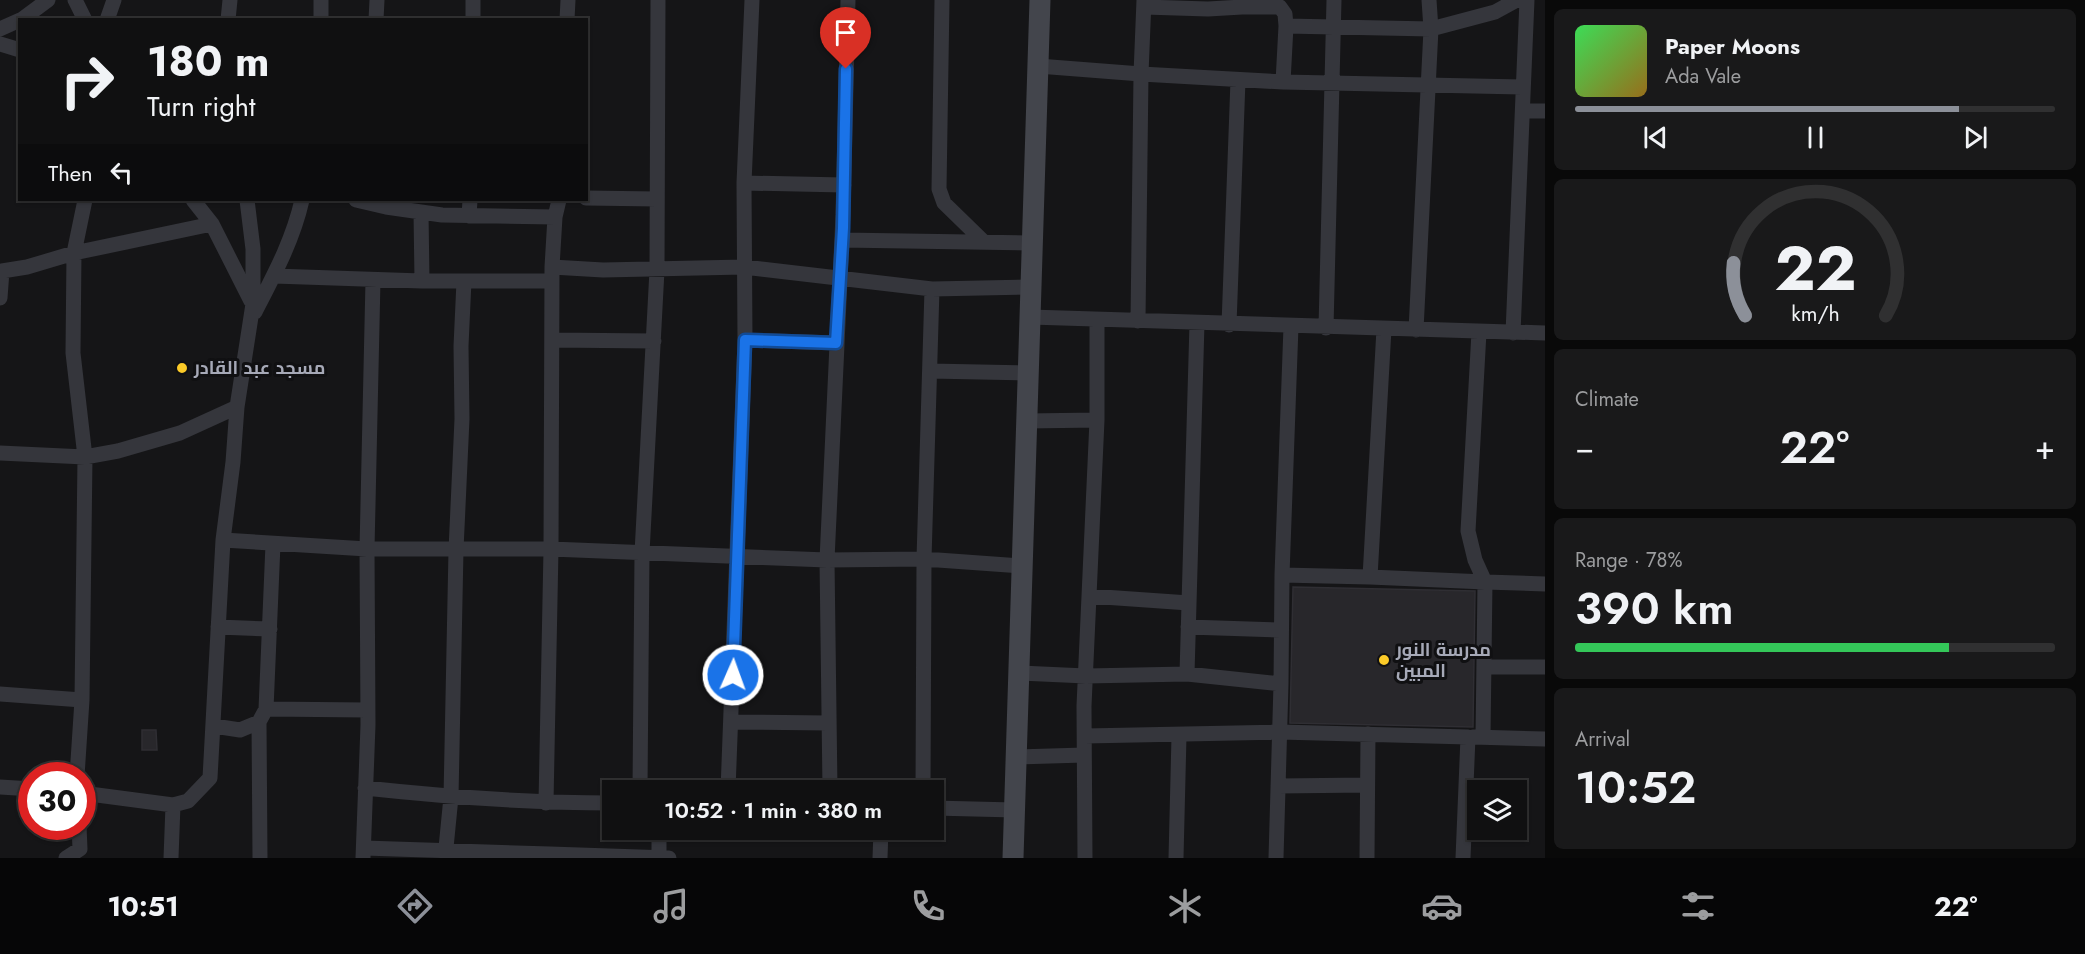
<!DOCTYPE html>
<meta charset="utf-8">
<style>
:root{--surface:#101011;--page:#19191a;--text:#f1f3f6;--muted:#9c9d9f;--line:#303031;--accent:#8c9099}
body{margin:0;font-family:Jost,Cairo,sans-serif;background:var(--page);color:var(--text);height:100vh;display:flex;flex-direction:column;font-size:22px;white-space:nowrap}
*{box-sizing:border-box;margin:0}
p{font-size:20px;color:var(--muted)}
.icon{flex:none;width:33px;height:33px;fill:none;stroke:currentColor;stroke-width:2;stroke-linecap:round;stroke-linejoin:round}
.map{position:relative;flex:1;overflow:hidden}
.details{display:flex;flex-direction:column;gap:9px;padding:9px;background:#090909;width:540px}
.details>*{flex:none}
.top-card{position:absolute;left:18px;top:18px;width:570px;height:183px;border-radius:0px;box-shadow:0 2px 4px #0004,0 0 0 2px var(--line);background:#101011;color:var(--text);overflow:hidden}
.fabs{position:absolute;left:1467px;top:780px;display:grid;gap:12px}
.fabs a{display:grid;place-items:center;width:60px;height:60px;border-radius:0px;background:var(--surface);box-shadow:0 2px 4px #0004,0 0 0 2px var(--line);font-size:30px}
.speed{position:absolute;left:18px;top:762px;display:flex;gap:12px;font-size:30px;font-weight:700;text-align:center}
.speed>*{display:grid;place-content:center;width:78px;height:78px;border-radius:50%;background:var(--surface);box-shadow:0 2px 4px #0004,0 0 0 2px var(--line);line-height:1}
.speed .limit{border:9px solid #d22;background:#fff;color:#111}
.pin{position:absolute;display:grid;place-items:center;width:51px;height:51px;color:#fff;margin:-62px -26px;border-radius:50% 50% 50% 0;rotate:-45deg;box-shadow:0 0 6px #0007}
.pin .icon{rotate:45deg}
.me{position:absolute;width:66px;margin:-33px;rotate:2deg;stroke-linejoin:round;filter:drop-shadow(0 0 4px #0008)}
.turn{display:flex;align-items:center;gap:21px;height:126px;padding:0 30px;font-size:27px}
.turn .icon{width:78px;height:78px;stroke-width:2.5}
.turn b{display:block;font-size:42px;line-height:51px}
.then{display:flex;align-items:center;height:57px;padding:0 30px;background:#0003;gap:12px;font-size:22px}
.big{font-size:45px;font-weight:600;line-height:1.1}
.details .widget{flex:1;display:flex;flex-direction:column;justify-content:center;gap:9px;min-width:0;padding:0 21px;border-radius:9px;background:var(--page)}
.details .dial{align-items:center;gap:0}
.dial svg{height:156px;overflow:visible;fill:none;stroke:var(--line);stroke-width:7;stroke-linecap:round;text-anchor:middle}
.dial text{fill:var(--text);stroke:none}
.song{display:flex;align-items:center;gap:18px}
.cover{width:72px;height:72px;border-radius:9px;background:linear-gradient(135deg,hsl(130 70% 55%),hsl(40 70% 35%))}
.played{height:6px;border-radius:3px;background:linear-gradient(90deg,var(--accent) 80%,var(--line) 80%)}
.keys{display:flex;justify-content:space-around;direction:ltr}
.heat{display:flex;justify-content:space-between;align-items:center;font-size:33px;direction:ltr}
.charge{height:9px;border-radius:4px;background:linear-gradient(90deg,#34c759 78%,var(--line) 0)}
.trip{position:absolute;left:602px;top:780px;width:342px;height:60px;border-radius:0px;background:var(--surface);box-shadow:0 2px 4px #0004,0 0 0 2px var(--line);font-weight:600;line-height:60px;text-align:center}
.menu{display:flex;height:96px;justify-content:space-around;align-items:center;background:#060607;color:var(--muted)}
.menu .icon{width:42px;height:42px}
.menu .current{color:var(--accent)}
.menu b{font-size:27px;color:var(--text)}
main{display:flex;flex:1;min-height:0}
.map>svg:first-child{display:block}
</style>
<main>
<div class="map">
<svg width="1545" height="858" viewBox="0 0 1545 858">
<rect width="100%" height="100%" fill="#151517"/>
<!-- building -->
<path fill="#28272b" stroke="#2f2e33" stroke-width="1.5" d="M 1293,587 L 1475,591 L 1473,727 L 1290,723 Z
M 142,730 L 156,730 L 157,750 L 142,750 Z"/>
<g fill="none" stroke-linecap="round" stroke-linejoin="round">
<!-- street -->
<path stroke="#35363c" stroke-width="15" d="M 75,0 L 85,20
M 942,0 L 939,189 L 944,203 L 983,241
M 1144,0 L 1141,74 L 1283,82 L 1286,26 L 1431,29 L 1429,0
M 1144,7 L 1208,9 L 1242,7 L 1242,0
M 1242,7 L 1280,7 L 1285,14 L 1286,26
M 21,20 L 48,0
M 107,20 L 114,0
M 228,20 L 230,0
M 321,20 L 321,0
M 376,20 L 377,0
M 473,20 L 473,0
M 567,20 L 568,0
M 0,29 L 20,20
M 0,44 L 20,50
M 1038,66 L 1141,74 L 1138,321
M 1283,82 L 1522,87
M 1523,111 L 1545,111
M 744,183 L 844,185
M 586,198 L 657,199
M 193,200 L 212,224 L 251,301
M 356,200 L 386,207 L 442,215 L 555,217
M 421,212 L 422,281
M 469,216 L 470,200
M 842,240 L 1032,243
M 552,267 L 603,270 L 744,267 L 932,289 L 1031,287
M 274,276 L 422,281 L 552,281
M 0,298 L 2,271 L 27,267 L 74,253 L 212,224
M 255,312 C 274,275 293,240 302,200
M 1030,317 L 1545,333
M 1229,325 L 1238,80
M 1326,328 L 1334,0
M 1416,330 L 1431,29 L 1495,12 L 1517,0
M 1513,333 L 1527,0
M 552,340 L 654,341
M 745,340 L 836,343
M 930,371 L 1028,373
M 1027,421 L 1097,420
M 0,453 L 85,457 L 118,451 L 180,433 L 237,407
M 223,540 L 367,549 L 551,549 L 827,560 L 924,559 L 1023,566
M 1282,575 L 1370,577 L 1384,329
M 1370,577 L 1485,582 L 1475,560 L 1468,531 L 1479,332
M 1089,596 L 1189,603
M 218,627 L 270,629
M 1188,627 L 1281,630
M 1485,667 L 1545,667
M 1020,673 L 1086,676 L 1187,674 L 1281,684
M 1187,674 L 1197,323
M 0,694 L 82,700
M 266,709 L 367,710
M 731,722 L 828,723
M 214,726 L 240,730 L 259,722
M 1085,736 L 1280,732 L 1468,737 L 1463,858
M 1473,737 L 1545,739
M 1483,737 L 1485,582 L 1545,584
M 1017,757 L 1084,755
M 77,776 L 82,700 L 85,457 L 73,353 L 74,253 L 85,200
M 1278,786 L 1367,785
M 0,787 L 32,789
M 365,788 C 448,797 529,803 612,803
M 640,790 L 642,553 L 657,270 L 658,0
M 728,790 L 745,340 L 744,183 L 752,0
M 830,790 L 827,560 L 843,215 L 848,0
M 923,790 L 924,559 L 932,289
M 82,793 L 173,805 L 188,801 L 210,778 L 223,540 L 233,462 L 237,407 L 253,304 L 253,249 L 247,200
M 546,803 L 551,549 L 552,267 L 555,217 L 559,200
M 933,808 L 1015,810
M 364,848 L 550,854 L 550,858
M 550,854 L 669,858
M 66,858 L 80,849 L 79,826
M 171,858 L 173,805
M 260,858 L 259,722 L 266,709 L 273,544
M 363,858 L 368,725 L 367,549 L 373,280
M 445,858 L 451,797 L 456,550 L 462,419 L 461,346 L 464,281
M 659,858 L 659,830
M 880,858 L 881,830
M 1085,858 L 1084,706 L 1097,420 L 1097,321
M 1176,858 L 1179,736
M 1276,858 L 1281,684 L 1282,575 L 1291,326
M 1367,858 L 1368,734"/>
<!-- secondary -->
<path stroke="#43454c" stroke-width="21" d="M 1013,858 L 1040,0"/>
</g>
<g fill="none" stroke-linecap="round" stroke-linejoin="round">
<defs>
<path id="route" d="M 733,675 L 745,340 L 836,343 L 843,228 L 846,69"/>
</defs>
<!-- route casing -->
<use href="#route" stroke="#114b97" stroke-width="15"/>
<!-- route -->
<use href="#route" stroke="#1a73e8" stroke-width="10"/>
</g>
<!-- markers -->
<g fill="#fbca28" stroke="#101012" stroke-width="2">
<circle cx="182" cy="368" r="6"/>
<circle cx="1384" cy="660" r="6"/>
</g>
<g text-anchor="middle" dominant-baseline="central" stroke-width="6" stroke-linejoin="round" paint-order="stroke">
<!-- poi labels -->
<g font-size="18" font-weight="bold" fill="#a6a9b7" stroke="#101012" text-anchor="start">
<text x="194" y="368">مسجد عبد القادر</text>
<text x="1396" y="650">مدرسة النور<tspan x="1396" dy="21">المبين</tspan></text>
</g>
</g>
</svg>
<div class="fabs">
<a><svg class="icon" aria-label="layers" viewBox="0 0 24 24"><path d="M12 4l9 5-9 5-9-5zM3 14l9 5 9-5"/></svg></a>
</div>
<div class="speed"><div class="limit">30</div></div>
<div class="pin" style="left:846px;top:69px;background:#d93025"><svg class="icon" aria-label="arrive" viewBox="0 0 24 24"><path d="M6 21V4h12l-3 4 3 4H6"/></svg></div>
<svg class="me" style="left:733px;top:675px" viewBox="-20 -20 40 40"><circle r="17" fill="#1a73e8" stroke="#fff" stroke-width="3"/><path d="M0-11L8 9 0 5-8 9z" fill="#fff"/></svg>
<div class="trip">10:52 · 1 min · 380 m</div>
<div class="top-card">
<div class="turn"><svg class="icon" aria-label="right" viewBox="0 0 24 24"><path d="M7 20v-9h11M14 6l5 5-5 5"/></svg><div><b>180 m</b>Turn right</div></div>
<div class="then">Then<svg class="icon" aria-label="left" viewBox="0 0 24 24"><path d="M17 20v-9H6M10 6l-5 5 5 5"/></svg></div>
</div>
</div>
<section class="details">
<div class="widget">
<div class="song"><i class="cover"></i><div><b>Paper Moons</b><p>Ada Vale</p></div></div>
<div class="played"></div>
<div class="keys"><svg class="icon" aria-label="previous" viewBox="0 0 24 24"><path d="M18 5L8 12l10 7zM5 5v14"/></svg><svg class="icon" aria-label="pause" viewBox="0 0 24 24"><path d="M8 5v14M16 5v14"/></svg><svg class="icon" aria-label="next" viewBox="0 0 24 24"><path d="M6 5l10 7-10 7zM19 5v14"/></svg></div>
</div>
<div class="widget dial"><svg viewBox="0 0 100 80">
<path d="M14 69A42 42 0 1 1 86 69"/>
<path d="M14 69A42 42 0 0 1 8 42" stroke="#8c9099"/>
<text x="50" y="56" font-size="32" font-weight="700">22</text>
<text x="50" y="72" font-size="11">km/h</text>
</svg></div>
<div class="widget"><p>Climate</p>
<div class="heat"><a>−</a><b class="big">22°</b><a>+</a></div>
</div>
<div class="widget"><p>Range · 78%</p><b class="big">390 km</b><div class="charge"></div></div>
<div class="widget"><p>Arrival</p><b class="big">10:52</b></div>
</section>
</main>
<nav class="menu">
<b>10:51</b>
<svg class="icon current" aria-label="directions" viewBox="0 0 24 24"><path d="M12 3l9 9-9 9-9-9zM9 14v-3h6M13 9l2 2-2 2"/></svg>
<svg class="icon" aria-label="music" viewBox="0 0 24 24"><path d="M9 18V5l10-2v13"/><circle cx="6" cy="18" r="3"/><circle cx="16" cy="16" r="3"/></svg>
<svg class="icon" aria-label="phone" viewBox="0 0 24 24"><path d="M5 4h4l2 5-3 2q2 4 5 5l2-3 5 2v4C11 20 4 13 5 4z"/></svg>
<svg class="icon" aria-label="climate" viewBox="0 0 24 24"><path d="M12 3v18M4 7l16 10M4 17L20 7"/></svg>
<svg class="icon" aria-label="car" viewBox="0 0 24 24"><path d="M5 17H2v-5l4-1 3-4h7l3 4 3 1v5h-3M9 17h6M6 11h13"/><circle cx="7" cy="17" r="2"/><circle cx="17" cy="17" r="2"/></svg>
<svg class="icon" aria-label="filters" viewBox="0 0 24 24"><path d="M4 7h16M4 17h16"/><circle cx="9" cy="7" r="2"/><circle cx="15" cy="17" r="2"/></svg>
<b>22°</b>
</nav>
